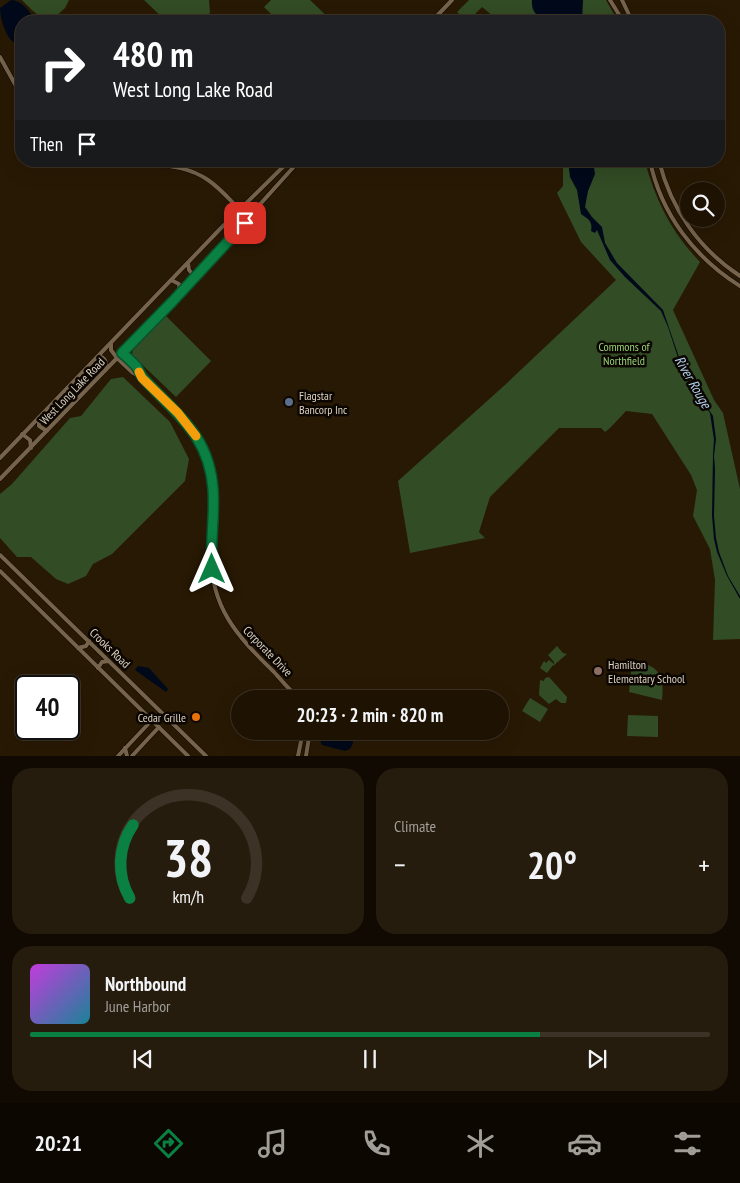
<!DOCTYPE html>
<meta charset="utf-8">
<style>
:root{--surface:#1e1303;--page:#261c0d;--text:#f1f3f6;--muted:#a19e9a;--line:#3c3225;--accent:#0b8043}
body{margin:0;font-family:"PT Sans Narrow",sans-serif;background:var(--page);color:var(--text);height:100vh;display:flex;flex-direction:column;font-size:19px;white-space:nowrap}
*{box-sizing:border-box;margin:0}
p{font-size:16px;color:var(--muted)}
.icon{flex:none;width:28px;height:28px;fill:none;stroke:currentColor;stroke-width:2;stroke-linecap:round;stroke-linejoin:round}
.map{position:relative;height:756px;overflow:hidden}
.sheet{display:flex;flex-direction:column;gap:12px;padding:12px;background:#100a02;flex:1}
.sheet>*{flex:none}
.top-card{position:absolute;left:15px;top:15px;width:710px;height:152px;border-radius:20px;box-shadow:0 5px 20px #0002,0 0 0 1px var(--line);background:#202124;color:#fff;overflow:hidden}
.tools{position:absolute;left:680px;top:182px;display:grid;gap:10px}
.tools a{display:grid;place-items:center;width:45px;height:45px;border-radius:50%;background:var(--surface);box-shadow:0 5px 20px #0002,0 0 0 1px var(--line);font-size:25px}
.speed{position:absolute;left:15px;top:675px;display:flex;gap:10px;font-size:25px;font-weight:700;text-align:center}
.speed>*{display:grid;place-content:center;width:65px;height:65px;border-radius:50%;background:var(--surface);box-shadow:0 5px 20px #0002,0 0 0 1px var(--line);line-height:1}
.speed .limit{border:2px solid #111;border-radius:8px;background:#fff;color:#111}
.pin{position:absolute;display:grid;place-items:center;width:42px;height:42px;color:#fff;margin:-21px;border-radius:10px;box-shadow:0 2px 8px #0006}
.me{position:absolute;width:55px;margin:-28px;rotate:0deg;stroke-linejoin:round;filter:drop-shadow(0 0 4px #0008)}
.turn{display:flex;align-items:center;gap:18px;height:105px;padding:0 15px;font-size:22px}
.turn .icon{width:65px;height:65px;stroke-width:2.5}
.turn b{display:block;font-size:35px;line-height:42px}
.then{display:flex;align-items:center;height:48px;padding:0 15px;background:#0003;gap:10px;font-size:19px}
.big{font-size:38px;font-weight:800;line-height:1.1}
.sheet .widget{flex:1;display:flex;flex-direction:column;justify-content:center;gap:8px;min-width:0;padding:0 18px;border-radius:20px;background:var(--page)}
.sheet .dial{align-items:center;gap:0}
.dial svg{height:130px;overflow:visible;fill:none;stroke:var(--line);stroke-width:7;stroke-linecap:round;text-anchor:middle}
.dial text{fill:var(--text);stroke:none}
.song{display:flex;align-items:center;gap:15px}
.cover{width:60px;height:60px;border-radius:8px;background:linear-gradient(135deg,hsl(290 70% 55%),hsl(190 70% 35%))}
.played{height:5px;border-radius:2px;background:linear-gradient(90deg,var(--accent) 75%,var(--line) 75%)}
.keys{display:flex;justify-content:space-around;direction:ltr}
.heat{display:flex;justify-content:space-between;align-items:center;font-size:28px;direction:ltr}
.sheet .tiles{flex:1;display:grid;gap:12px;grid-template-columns:1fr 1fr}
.widget:last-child{grid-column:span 2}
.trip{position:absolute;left:231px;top:690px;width:278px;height:50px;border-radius:25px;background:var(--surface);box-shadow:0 5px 20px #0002,0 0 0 1px var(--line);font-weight:800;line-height:50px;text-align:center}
.menu{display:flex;height:80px;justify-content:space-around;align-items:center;background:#0c0801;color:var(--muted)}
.menu .icon{width:35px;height:35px}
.menu .active{color:var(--accent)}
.menu b{font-size:22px;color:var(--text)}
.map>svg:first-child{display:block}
</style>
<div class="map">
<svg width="740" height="756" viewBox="0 0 740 756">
<rect width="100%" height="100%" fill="#281904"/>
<!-- green -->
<path fill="#324c25" d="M 22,0 L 69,0 L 65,8 L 53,19 C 38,18 32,10 22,0 Z
M 144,0 L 209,0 L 210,12 L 206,21 L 166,21 Z
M 271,0 L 310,0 L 332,21 L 278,21 L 264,7 Z
M 469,0 L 606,0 L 618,21 L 499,21 L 482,7 L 468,21 L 466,21 L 457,12 Z
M 563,161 L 645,161 C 655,200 672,233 700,262 L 673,310 L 714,400 L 723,413 L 740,489 L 740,639 L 713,640 L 715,580 L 710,549 L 693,516 L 697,490 L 691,475 L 652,414 L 626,411 L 610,428 L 605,432 L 601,428 L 559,428 L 490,497 L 479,532 L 485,538 L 410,553 L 398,481 L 506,384 L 616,280 L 581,242 L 557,193 L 563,186 Z
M 166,316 L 211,361 L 176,397 L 132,355 L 133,350 Z
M 123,377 L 170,422 L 189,459 L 185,481 L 112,554 L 93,564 L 86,576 L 68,584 L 56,579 L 31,557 L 17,557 L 0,538 L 0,494 L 12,484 L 70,418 L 81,416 L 111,379 Z
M 557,646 L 563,653 L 567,654 L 553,666 L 553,665 L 547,673 L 540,668 L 544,661 L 546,663 L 549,660 L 554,664 L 554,662 L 548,655 Z
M 632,662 C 658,664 665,674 662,700 L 629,692 Z
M 549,677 L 567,697 L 566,703 L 561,703 L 556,699 L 549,704 L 539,695 L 540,680 L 544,681 L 545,678 Z
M 530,698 L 548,709 L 540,722 L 522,711 Z
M 628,715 L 658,716 L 658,737 L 627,736 Z"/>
<!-- water -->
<path fill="#00091a" d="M 11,0 C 21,0 32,12 34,21 L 21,21 L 20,45 C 7,44 0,19 0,8 Z
M 532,0 L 583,0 L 582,21 C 563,21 530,26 532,0 Z
M 568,161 L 593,161 L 595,174 L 588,191 L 585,207 L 592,217 L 602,227 L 605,243 L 617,263 L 663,310 L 682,366 L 690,381 L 713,416 L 716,439 L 714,456 L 715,469 L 714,516 L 716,538 L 719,552 L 728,576 L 740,596 L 740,599 L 727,576 L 717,552 L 714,539 L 712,516 L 713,454 L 714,440 L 710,413 L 689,382 L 681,367 L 668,327 L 661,311 L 625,277 L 610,260 L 597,230 L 595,233 L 591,231 C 593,221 588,219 581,214 L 577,190 L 570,177 Z
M 138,666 L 149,668 L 168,689 L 166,692 L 135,670 Z
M 321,731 L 351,731 L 354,737 C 353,743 352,750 345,751 L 322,745 L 319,738 Z"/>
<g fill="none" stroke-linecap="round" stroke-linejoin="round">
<defs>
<path id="tertiary" d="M 0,57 L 21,95
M 133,161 C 159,165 187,165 208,180 C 220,188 230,200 240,210
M 122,353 C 127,358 134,363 138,369 C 140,373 141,376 144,379 C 167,405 195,424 207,458 C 217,489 212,520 211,552 C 210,607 237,636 274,672 C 282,681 291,692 300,699
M 117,358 L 133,373 L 141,377
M 125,748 L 127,756
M 118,756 L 152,720
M 132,756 L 159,727
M 298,756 L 303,731
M 306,756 L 310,731"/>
<path id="secondary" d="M 610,0 L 623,21
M 622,0 L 632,21
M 432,21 L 452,0
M 650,161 C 661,214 695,258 740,286
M 659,161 C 671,209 699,249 740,276
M 188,263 L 189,270 L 195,277
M 171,280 L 179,284 L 180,293
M 111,343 L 111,350 L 117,358
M 98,356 C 106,357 107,363 106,370
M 39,417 L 39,426 L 47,431
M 22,434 L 30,440 L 31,448
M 0,458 L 221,228 L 289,161
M 0,479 L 180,293 L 299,161
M 0,555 L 206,756
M 0,571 L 188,756
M 78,648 L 86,646 L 89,641
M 98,668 L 102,662 L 109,661
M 152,720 L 158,716 L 166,716"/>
</defs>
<!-- tertiary casing -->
<use href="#tertiary" stroke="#100400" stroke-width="5"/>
<!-- secondary casing -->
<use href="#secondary" stroke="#100400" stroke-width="5"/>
<!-- tertiary -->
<use href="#tertiary" stroke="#75634c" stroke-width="4"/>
<!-- secondary -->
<use href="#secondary" stroke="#75634c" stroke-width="4"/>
</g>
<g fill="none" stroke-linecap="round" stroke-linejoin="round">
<defs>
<path id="route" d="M 212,569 C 210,542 215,516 213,489 C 209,435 177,415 144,379 C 140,375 139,370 136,366 C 132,362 127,357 122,353 L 172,302 L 245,223"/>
</defs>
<!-- route casing -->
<use href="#route" stroke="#07532c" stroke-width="12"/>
<!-- route -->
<use href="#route" stroke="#0b8043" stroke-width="9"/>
<!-- slow -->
<path stroke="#f59e0b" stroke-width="9" d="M 139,372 L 142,378 L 178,413 L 196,436"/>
</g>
<!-- markers -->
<circle fill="#5c6f8a" stroke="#0c0601" stroke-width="2" cx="289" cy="402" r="5"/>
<circle fill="#8d6e63" stroke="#0c0601" stroke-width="2" cx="598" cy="671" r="5"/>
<circle fill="#e8710a" stroke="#0c0601" stroke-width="2" cx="196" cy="717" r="5"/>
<g text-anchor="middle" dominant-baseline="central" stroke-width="5" stroke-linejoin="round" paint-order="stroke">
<!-- park labels -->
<g font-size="12" fill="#96d478" stroke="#0c0601">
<text x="624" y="346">Commons of<tspan x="624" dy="14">Northfield</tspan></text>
</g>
<!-- street labels -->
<g font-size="12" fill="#dcd2c5" stroke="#0c0601">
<text transform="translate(72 391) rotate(-46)">West Long Lake Road</text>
<text transform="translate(110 648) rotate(44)">Crooks Road</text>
<text transform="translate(268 651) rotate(46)">Corporate Drive</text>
</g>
<!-- poi labels -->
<g font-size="12" fill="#dcd2c5" stroke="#0c0601" text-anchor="start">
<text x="299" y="395">Flagstar<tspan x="299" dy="14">Bancorp Inc</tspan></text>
<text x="608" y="664">Hamilton<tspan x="608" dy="14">Elementary School</tspan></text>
<text x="186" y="717" text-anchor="end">Cedar Grille</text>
</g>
<!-- water labels -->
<g font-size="14" font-style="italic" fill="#b1d0f0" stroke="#0c0601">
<text transform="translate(693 382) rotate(60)">River Rouge</text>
</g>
</g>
</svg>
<div class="tools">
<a><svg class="icon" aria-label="search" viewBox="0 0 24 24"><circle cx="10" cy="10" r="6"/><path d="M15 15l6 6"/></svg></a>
</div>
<div class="speed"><div class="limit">40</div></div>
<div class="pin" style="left:245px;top:223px;background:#d93025"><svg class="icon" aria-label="arrive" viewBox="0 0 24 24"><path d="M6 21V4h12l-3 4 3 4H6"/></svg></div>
<svg class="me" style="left:212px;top:569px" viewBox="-20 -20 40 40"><path d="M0-17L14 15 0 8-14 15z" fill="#0b8043" stroke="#fff" stroke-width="4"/></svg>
<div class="trip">20:23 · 2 min · 820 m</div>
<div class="top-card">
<div class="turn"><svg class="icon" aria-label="right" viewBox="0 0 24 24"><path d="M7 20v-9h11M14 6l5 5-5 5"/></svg><div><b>480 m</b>West Long Lake Road</div></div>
<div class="then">Then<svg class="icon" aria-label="arrive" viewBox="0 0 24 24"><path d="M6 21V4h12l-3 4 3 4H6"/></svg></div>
</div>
</div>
<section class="sheet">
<div class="tiles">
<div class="widget dial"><svg viewBox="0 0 100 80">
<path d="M14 69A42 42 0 1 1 86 69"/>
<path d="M14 69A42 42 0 0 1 16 24" stroke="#0b8043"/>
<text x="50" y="56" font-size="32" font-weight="700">38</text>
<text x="50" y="72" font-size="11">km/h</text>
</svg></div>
<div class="widget"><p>Climate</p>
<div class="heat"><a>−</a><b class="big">20°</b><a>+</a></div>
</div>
<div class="widget">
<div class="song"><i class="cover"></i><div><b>Northbound</b><p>June Harbor</p></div></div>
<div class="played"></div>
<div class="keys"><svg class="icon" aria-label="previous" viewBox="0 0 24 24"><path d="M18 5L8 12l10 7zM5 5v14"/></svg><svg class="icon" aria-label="pause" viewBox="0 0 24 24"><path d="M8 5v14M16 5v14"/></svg><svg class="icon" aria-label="next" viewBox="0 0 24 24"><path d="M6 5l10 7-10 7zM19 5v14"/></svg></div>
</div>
</div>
</section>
<nav class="menu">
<b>20:21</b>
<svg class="icon active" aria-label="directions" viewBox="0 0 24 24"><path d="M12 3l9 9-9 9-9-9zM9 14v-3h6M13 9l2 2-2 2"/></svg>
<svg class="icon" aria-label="music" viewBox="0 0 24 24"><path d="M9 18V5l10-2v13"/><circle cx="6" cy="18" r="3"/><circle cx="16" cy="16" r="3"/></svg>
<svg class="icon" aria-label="phone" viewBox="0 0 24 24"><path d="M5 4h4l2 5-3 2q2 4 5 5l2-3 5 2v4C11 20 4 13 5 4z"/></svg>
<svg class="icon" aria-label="climate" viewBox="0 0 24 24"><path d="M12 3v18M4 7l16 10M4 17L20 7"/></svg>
<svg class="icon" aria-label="car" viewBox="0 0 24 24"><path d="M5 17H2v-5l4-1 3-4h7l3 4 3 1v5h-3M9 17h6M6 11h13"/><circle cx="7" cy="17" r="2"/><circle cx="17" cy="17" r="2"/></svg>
<svg class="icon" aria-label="filters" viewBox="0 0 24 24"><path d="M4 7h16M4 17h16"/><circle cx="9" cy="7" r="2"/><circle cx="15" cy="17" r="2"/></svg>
</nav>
